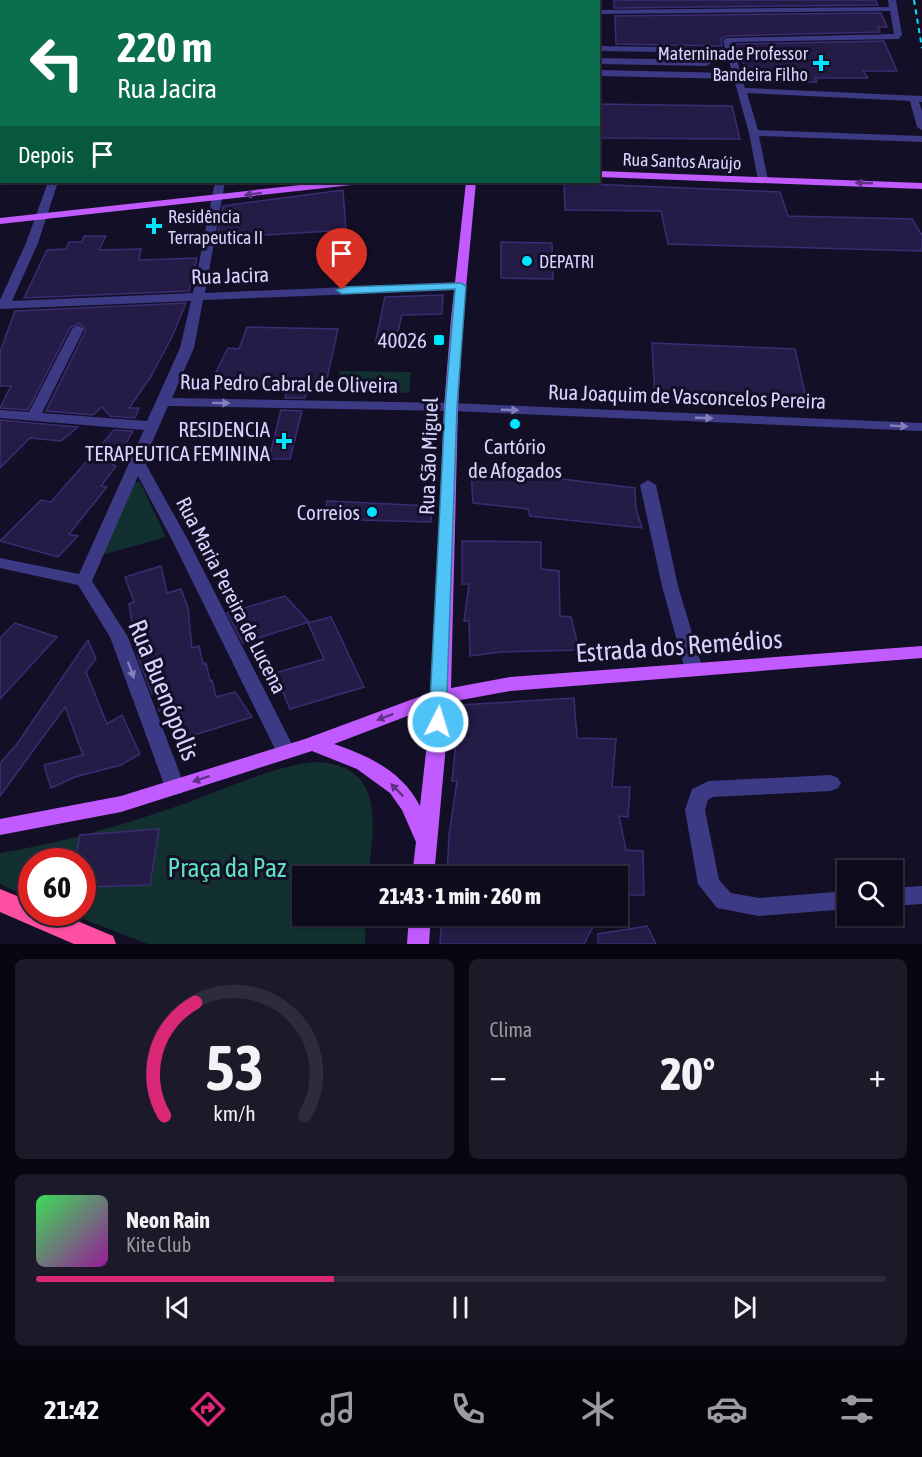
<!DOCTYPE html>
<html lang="pt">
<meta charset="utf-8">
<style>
:root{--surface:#0e0b1c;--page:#1c1929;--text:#f1f3f6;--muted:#9b9ba3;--line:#2e2b3b;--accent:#db2777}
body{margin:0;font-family:"Asap Condensed",sans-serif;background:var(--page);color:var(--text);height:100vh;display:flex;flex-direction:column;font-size:22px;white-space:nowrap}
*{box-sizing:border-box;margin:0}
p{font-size:20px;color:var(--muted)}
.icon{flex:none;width:33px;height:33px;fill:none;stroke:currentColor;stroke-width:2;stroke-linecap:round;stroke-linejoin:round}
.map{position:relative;height:944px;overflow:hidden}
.sheet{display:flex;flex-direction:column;gap:15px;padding:15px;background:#08060f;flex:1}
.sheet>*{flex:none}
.banner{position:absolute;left:0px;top:0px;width:600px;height:183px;box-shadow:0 2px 4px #0004,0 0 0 2px var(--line);background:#0b6e4f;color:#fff;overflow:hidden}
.controls{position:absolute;left:837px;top:860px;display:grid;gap:12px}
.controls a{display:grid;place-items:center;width:66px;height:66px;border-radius:0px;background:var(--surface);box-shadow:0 2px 4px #0004,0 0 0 2px var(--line);font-size:30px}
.speed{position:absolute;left:18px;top:848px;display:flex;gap:12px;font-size:30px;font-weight:700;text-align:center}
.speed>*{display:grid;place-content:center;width:78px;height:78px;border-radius:50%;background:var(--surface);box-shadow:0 2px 4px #0004,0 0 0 2px var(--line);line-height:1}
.speed .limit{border:9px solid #d22;background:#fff;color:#111}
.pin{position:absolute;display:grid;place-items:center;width:51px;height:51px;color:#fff;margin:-62px -26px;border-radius:50% 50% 50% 0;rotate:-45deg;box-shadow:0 0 6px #0007}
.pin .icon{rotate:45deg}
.me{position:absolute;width:66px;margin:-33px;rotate:5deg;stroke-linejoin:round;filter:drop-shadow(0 0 4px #0008)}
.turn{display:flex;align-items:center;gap:21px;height:126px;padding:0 18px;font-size:27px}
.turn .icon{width:78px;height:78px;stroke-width:2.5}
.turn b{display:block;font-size:42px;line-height:51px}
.then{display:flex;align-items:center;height:57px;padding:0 18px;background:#0003;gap:12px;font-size:22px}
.big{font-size:45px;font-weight:800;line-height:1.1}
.sheet .card{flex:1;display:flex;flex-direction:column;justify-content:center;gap:9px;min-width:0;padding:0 21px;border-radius:9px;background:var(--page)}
.sheet .dial{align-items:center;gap:0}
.dial svg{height:156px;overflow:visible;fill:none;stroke:var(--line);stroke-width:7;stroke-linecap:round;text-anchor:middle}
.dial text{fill:var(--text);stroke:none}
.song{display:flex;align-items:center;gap:18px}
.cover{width:72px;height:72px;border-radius:9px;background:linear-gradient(135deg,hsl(130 70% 55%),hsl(300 70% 35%))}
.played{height:6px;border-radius:3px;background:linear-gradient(90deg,var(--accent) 35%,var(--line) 35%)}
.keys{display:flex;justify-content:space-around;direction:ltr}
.heat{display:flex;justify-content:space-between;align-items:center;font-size:33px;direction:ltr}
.sheet .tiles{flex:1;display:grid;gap:15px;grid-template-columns:1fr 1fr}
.card:last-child{grid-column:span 2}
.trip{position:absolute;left:292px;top:866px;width:336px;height:60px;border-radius:0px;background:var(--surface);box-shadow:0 2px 4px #0004,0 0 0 2px var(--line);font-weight:800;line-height:60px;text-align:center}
.tab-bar{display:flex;height:96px;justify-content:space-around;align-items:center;background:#06040b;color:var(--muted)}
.tab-bar .icon{width:42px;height:42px}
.tab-bar .current{color:var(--accent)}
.tab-bar b{font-size:27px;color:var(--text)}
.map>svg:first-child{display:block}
</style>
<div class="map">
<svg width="922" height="944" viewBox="0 0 922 944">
<rect width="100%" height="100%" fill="#130f26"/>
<!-- green -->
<path fill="#12302f" d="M 340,371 L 411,372 L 409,393 L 336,391 Z
M 140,482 L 166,537 L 102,555 L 133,483 Z
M 317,762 C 386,765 374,828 368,876 L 303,876 L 303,915 L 366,915 L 365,944 L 148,944 L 65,912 L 82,912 L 82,861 L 32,861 L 31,899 L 0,884 L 0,853 C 60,843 120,826 178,806 C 218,792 277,764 317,762 Z"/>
<!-- building -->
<path fill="#241b47" stroke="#3b2d73" stroke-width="1.5" d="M 614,0 L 875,0 L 878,5 L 614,8 Z
M 881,13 L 887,27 L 878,27 L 880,32 L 727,36 L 721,39 L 722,46 L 616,44 L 615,16 Z
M 884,41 L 897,71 L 863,71 L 868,78 L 815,78 L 817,82 L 752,82 L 735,44 Z
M 598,104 L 732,106 L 740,139 L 598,138 Z
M 564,183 L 780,192 L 788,216 L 912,219 L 922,235 L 922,251 L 668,244 L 661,211 L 565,210 Z
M 343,190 L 346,230 L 217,238 L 223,206 Z
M 84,236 L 106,236 L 99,250 L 141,249 L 139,260 L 197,258 L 189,291 L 24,298 L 47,250 L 66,249 L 69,242 L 82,242 Z
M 501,242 L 552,243 L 553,279 L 501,278 Z
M 443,295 L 442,314 L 402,315 L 395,344 L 375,344 L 385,297 Z
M 186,303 L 172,337 L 150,378 L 129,408 L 139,408 L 135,418 L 110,416 L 102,407 L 93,415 L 46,411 L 86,330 L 79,323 L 70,328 L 28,410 L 0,408 L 11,386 L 0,386 L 0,352 L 15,311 Z
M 247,327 L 338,329 L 325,388 L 308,387 L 305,398 L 285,398 L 288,387 L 253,386 L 252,389 L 215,389 L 219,375 L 215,374 L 228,348 L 239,349 Z
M 652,343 L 795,349 L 808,406 L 655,398 Z
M 281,410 L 302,411 L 290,459 L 269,459 Z
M 0,420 L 78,427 L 61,441 L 30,438 L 0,468 Z
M 114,430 L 133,431 L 113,465 L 116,466 L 101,486 L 107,487 L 69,534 L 78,536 L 58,557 L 0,541 L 41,500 L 51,502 Z
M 471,470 L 554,478 L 635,488 L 636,509 L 642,528 L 530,516 L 528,509 L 473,503 Z
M 327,501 L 432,506 L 431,522 L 324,519 Z
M 462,541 L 541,542 L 541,569 L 559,571 L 560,616 L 571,617 L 579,650 L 501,652 L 470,656 L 469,621 L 464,621 L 469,584 L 462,584 Z
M 161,566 L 167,593 L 181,589 L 188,608 L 192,648 L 199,646 L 203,664 L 206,663 L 210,681 L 212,680 L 216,697 L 235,692 L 252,717 L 178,740 L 167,708 L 159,711 L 157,693 L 152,694 L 137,655 L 129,604 L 134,602 L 125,577 Z
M 285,596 L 309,622 L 243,643 L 227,613 Z
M 331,617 L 364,687 L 290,709 L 275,673 L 324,659 L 308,623 Z
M 15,623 L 57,637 L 0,699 L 0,638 Z
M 88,640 L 96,659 L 86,672 L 107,724 L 122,715 L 140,754 L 121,765 L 75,777 L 51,788 L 44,765 L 83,755 L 65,707 L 0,796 L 0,763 L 17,744 Z
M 574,698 L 577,738 L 616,739 L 612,787 L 630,787 L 628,817 L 619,816 L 626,850 L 643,851 L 644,895 L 618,895 L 618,876 L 447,876 L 449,835 L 457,781 L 452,781 L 460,705 Z
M 159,829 L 150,885 L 82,887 L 82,861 L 75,861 L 80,835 Z
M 442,915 L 599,915 L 584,944 L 440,944 Z
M 647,926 L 656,944 L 598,944 L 598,934 Z"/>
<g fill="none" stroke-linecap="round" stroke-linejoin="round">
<!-- minor -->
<path fill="#3d3a85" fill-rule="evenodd" d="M 84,0 L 92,0 L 92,2 L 84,2 Z
M 149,0 L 157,0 L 157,2 L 149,2 Z
M 218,0 L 226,0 L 226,2 L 218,2 Z
M 888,0 L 896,0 L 902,35 L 898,39 L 732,42 L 745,88 L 922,96 L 922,102 L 919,102 L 922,111 L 922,130 L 917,127 L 910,101 L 747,93 L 758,130 L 922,136 L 922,142 L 759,136 L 768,180 L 763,183 L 758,180 L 749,133 L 734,79 L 598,76 L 598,70 L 732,73 L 727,53 L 598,51 L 598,46 L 725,48 L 723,40 L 727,38 L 894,34 L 890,11 L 598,14 L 598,10 L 889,7 Z
M 0,9 L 2,9 L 2,13 L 0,13 Z
M 0,36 L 2,36 L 2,40 L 0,40 Z
M 598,58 L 707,60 L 711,63 L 707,66 L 598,64 Z
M 0,61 L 2,61 L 2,67 L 0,67 Z
M 0,124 L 2,124 L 2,130 L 0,130 Z
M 48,182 L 58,182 L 38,243 L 12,301 L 193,293 L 215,182 L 225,182 L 205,293 L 461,282 L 467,286 L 461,290 L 203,300 L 194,348 L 172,398 L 451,403 L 922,423 L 922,431 L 451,411 L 168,406 L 144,461 L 188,540 L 296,752 L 293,757 L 286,759 L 279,757 L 172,540 L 138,476 L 92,581 L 128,637 L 185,787 L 182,793 L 175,795 L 168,793 L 165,787 L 110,637 L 78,585 L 0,568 L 0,558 L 79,574 L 144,430 L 0,418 L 0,410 L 29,412 L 72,329 L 78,325 L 84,329 L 42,413 L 147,421 L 180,348 L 191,301 L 0,309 L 0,300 L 26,243 Z
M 648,480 L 656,485 L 678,586 L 703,670 L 700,675 L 694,676 L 688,675 L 685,670 L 662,586 L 640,485 Z
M 831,775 L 838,778 L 841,783 L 838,788 L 831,791 L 713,797 L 708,800 L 705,810 L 719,880 L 731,893 L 759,898 L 848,891 L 848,909 L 759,916 L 717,908 L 698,884 L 685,810 L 692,789 L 709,781 Z
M 922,886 L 922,904 L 892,906 L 892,888 Z"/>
<!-- major -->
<path fill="#c25bff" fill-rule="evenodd" d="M 485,0 L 493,0 L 493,2 L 485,2 Z
M 598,171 L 922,183 L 922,189 L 598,177 Z
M 328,182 L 357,182 L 352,185 L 0,224 L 0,218 Z
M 466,182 L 476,182 L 463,319 L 458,407 L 451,688 L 510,677 L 922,646 L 922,658 L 510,691 L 450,702 L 434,876 L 412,876 L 416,842 L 402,810 L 390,793 L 357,769 L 312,751 L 121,812 L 0,835 L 0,819 L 121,796 L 305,739 L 432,692 L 444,407 L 451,319 ZM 431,707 L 420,806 C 402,771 369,756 334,744 Z
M 409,915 L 431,915 L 429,944 L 407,944 Z"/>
<!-- highway -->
<path fill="#ff4fa3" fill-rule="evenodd" d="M 0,889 L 32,902 L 32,912 L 56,912 L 113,936 L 116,944 L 74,944 L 0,912 Z"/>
<!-- rail -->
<path stroke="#00e5ff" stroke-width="2" stroke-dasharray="5 4.5" stroke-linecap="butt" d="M 914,0 L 922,48"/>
</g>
<!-- one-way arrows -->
<defs><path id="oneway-solid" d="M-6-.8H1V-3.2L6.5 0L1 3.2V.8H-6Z" transform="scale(1.5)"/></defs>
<g fill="#623188">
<use href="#oneway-solid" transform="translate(864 183) rotate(-178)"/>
<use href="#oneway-solid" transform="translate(253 194) rotate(173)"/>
<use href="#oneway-solid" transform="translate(385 717) rotate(159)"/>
<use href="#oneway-solid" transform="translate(201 779) rotate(162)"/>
<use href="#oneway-solid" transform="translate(397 790) rotate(-135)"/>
</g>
<g fill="#837fbc">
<use href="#oneway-solid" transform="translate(221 403) rotate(1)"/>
<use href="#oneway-solid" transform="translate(510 410) rotate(2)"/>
<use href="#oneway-solid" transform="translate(704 418) rotate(2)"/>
<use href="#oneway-solid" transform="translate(899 426) rotate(3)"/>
<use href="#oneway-solid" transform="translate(131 670) rotate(70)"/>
</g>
<!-- route -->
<path fill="#4fc3f7" stroke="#337fa1" stroke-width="1.5" d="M 461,283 L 466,286 L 457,407 L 446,722 L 444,726 L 438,728 L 432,726 L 429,722 L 445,407 L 455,289 L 342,294 L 336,290 L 342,287 Z"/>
<!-- markers -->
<g fill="#00e5ff" stroke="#130f26" stroke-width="2">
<path d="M818 54h6v6h6v6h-6v6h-6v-6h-6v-6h6z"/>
<path d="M151 217h6v6h6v6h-6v6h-6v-6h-6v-6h6z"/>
<circle cx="527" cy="261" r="6"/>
<rect x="433" y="334" width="12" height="12" rx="3"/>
<circle cx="515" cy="424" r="6"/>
<path d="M281 432h6v6h6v6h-6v6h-6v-6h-6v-6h6z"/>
<circle cx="372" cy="512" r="6"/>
</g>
<g text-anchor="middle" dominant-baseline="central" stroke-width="6" stroke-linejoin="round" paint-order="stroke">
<!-- far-poi labels -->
<g font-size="18" fill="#d9d4ff" stroke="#130f26" text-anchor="start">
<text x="808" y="53" text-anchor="end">Materninade Professor<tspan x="808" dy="21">Bandeira Filho</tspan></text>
<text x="168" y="216">Residência<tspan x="168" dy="21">Terrapeutica II</tspan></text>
<text x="539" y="261">DEPATRI</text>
</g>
<!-- far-street labels -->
<g font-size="18" fill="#d9d4ff" stroke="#130f26">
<text transform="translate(682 161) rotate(2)">Rua Santos Araújo</text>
</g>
<!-- street labels -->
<g font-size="21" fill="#d9d4ff" stroke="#130f26">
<text transform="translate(230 275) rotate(-2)">Rua Jacira</text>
<text transform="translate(289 383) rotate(1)">Rua Pedro Cabral de Oliveira</text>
<text transform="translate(687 396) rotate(2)">Rua Joaquim de Vasconcelos Pereira</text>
<text transform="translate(428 456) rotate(-88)">Rua São Miguel</text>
<text transform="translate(232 595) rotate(63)">Rua Maria Pereira de Lucena</text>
</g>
<!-- poi labels -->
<g font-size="21" fill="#d9d4ff" stroke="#130f26" text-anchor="end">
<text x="427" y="340">40026</text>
<text x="270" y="429">RESIDENCIA<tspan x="270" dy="24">TERAPEUTICA FEMININA</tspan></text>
<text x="515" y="446" text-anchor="middle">Cartório<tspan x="515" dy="24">de Afogados</tspan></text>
<text x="360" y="512">Correios</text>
</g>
<!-- near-street labels -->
<g font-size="26" fill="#d9d4ff" stroke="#130f26">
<text transform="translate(679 646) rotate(-4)">Estrada dos Remédios</text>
<text transform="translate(164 690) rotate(68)">Rua Buenópolis</text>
</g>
<!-- near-park labels -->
<g font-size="26" fill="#5fe0c0" stroke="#130f26">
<text x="227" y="868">Praça da Paz</text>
</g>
</g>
</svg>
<div class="controls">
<a><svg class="icon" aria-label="search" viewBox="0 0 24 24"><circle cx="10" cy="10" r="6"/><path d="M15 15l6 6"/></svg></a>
</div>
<div class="speed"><div class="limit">60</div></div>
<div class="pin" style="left:342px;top:290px;background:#d93025"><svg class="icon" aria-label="arrive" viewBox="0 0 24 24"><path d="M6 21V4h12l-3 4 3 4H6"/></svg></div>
<svg class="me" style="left:438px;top:722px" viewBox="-20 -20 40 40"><circle r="17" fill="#4fc3f7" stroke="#fff" stroke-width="3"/><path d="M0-11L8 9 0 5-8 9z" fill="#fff"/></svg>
<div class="trip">21:43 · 1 min · 260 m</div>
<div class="banner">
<div class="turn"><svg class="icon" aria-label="left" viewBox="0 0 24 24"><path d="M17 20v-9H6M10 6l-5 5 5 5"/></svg><div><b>220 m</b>Rua Jacira</div></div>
<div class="then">Depois<svg class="icon" aria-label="arrive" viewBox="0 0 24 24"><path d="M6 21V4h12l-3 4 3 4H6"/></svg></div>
</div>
</div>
<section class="sheet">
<div class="tiles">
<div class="card dial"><svg viewBox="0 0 100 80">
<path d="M14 69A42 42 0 1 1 86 69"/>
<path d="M14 69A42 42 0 0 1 30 11" stroke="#db2777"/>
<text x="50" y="56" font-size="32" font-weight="700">53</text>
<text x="50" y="72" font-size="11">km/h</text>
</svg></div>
<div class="card"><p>Clima</p>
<div class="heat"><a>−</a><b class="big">20°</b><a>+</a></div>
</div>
<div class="card">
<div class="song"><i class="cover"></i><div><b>Neon Rain</b><p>Kite Club</p></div></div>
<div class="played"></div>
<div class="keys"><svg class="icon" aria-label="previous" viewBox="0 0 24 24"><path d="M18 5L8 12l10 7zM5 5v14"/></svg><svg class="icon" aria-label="pause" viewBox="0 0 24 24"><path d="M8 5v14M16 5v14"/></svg><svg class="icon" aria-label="next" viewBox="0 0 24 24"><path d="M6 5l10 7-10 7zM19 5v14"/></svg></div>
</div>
</div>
</section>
<nav class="tab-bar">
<b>21:42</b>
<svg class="icon current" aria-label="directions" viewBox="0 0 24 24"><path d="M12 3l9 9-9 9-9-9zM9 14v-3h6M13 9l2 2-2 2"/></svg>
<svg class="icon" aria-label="music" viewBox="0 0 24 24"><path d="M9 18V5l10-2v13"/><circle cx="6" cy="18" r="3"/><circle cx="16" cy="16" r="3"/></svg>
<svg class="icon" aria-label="phone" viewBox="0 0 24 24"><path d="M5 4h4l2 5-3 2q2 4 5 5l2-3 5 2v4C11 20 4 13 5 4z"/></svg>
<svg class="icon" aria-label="climate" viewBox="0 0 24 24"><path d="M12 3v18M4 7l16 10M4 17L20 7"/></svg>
<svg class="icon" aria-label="car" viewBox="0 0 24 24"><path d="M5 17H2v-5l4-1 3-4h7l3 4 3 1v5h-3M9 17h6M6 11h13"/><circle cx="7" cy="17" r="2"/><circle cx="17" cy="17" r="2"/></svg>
<svg class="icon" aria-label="filters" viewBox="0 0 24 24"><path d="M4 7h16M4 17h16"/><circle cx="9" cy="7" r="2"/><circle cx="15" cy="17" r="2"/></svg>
</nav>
